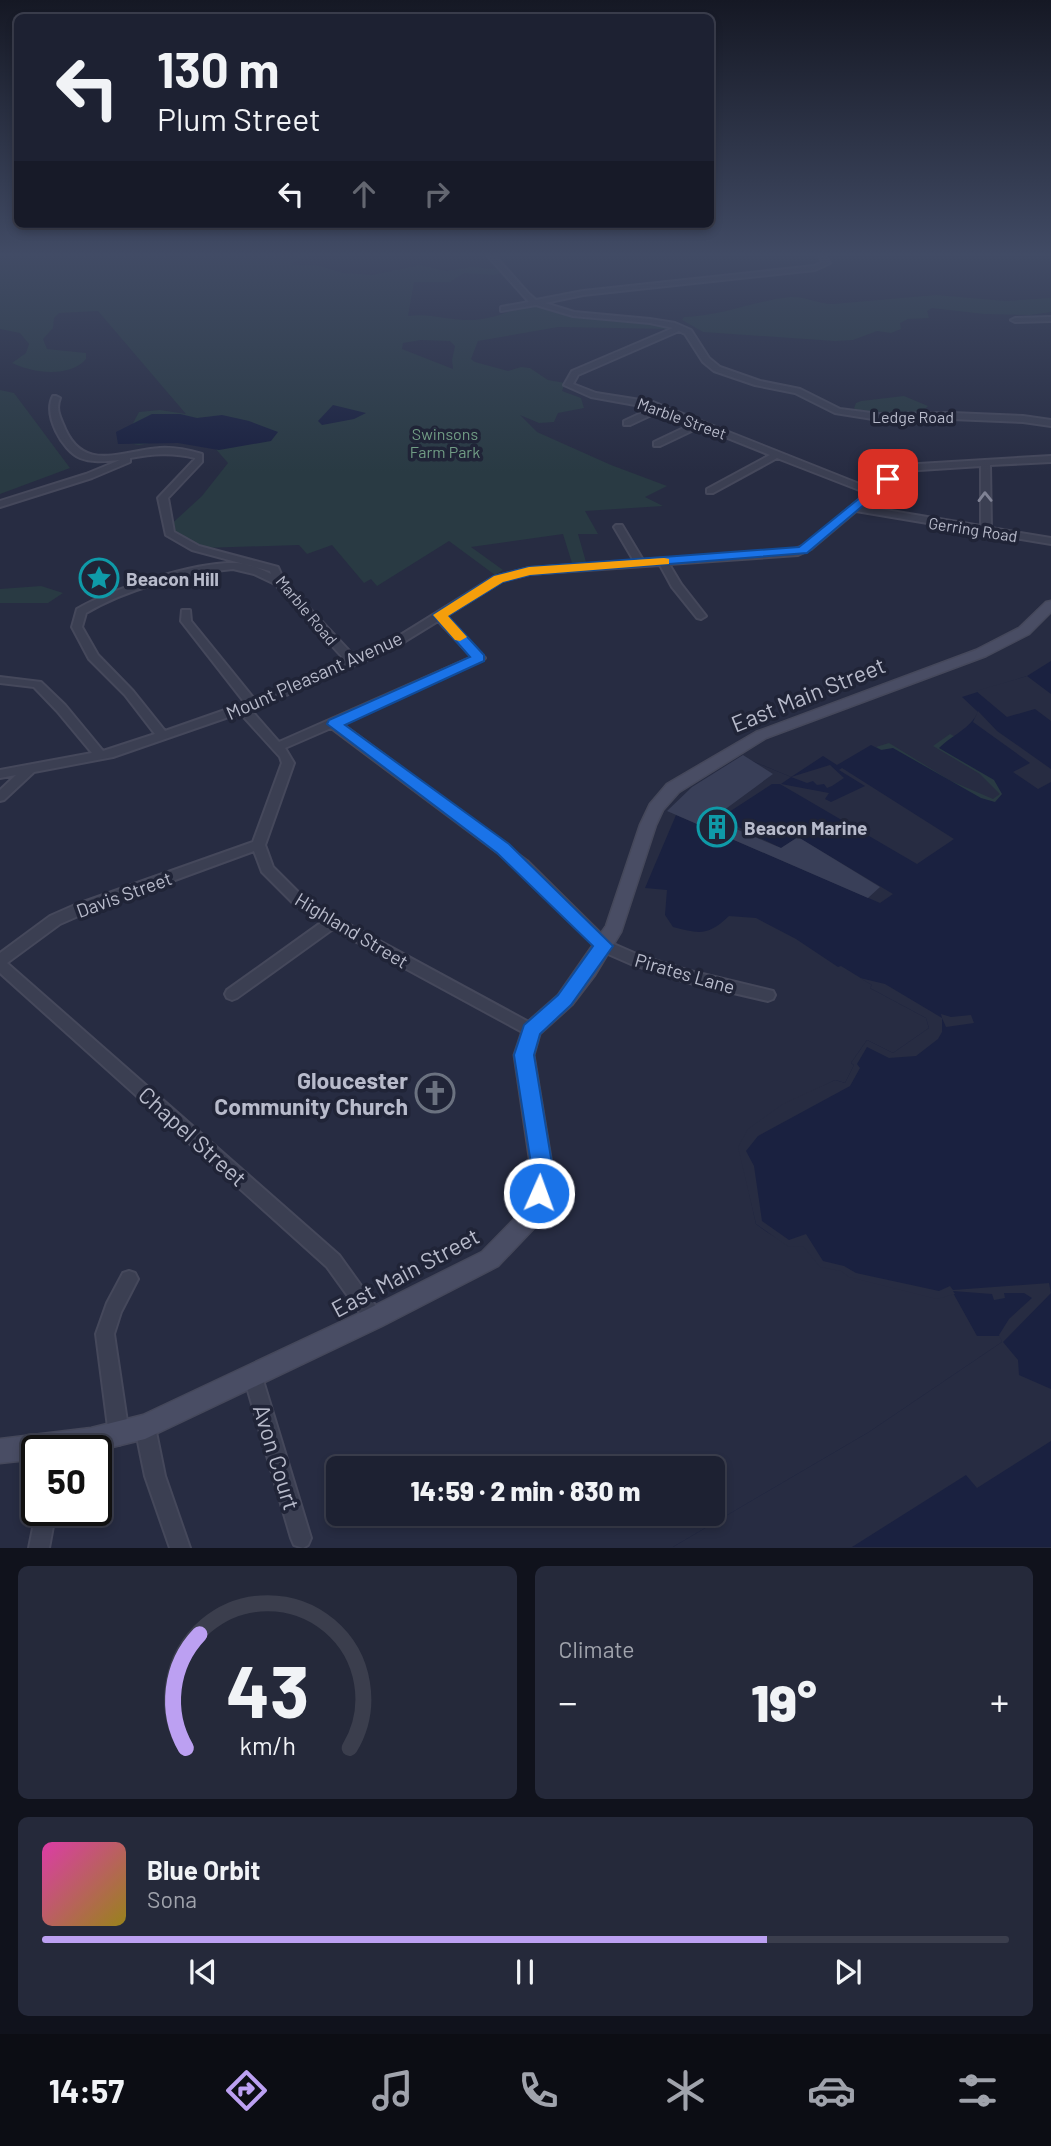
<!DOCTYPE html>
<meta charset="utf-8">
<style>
:root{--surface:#1d2132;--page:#25293a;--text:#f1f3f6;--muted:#a0a3ac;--line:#3b3e4d;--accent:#bca0f2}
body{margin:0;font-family:Barlow,sans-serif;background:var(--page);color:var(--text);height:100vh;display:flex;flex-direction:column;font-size:26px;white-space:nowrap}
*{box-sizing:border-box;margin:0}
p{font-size:23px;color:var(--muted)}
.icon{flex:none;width:38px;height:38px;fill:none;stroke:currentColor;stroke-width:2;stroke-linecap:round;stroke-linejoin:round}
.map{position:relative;height:1548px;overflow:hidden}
.side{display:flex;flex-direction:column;gap:18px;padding:18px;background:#10121c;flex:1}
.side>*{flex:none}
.top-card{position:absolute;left:14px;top:14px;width:700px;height:214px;border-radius:10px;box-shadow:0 4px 10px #0003,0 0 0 2px var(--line);background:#1d2132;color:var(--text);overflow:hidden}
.speed{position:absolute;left:21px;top:1435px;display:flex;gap:14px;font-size:35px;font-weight:700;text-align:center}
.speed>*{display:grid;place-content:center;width:91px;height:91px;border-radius:50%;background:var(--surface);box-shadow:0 4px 10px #0003,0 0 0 2px var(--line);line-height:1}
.speed .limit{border:4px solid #111;border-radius:10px;background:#fff;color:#111}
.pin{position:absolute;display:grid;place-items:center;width:60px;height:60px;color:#fff;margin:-30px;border-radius:14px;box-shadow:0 4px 10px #0006}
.me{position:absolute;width:77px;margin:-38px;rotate:2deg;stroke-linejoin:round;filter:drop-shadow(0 0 5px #0008)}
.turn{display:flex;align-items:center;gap:24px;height:147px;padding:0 28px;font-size:32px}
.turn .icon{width:91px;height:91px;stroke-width:2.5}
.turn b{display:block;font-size:49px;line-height:60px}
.lanes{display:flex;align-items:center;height:66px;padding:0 28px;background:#0003;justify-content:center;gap:35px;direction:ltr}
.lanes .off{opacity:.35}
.big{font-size:52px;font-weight:800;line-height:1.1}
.side .card{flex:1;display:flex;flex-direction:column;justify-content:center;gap:10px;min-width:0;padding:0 24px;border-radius:10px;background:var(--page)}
.side .dial{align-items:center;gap:0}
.dial svg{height:182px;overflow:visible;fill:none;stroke:var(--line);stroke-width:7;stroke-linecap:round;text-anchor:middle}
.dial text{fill:var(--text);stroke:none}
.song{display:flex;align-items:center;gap:21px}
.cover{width:84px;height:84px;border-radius:10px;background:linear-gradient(135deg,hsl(320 70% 55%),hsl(50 70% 35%))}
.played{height:7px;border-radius:4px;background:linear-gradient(90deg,var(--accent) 75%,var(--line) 75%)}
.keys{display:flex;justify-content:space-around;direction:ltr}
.heat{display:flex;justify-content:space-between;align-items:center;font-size:38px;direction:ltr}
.side .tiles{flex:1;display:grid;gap:18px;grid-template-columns:1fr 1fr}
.card:last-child{grid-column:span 2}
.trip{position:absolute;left:326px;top:1456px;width:399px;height:70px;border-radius:10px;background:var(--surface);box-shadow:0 4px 10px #0003,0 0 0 2px var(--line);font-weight:800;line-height:70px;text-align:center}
.menu{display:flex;height:112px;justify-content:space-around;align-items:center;background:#0c0d14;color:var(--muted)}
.menu .icon{width:49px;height:49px}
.menu .on{color:var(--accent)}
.menu b{font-size:32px;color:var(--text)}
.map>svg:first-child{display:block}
</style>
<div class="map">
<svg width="1051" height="1548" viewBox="0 0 1051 1548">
<rect width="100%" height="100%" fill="#272c42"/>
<!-- green -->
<path fill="#293a43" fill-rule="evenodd" d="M 0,255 L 168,255 L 172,259 L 184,255 L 311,255 L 289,264 L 320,266 L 343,273 L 373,275 L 420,265 L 446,271 L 471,267 L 496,269 L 501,273 L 494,275 L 464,273 L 450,282 L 414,282 L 408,316 C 431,313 446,320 468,320 C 491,320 510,311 531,303 L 570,315 L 649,321 L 669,326 L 668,329 L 558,327 L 478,341 L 471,359 L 475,362 L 508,371 L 521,367 L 530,368 L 548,380 L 565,383 L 562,391 L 581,398 L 584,408 L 558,413 L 554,422 L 539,423 L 520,415 L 537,432 L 611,465 L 667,486 L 645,497 L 663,506 L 585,511 L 598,534 L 578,534 L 586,562 L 572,563 L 563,534 L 471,547 L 503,570 L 495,575 L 449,541 L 377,586 L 371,579 L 364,583 L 332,545 L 307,554 L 299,545 L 202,548 L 166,529 L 202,496 L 228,463 L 214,447 L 161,441 L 139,445 L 128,443 L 132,425 L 139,412 L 160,410 L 186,414 L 98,311 L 59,313 L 54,318 L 53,328 L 43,339 L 47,349 L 86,353 L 86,359 C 70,378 32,373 12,363 L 26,353 L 29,344 L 20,333 L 0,329 ZM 421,340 L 450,341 L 455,346 L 452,360 L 453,369 L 402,349 L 403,343 Z
M 936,295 L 1006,301 L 1051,298 L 1051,312 L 1030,315 L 984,314 L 932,308 L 927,311 L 929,318 L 908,319 L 900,323 L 901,329 L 891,333 L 877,331 L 853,340 L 835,341 L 703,332 L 682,320 L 684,317 C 722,316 754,301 790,297 C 805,296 818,304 833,304 Z
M 0,390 L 14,393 L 70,468 L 0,494 Z
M 904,396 L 928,406 C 913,423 880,414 859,413 L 854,408 L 856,403 L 861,401 Z
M 41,586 L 63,593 L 48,603 L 0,603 L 0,589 Z
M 950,734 L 965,742 L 1009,786 L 992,810 L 876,747 L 889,743 L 951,781 L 993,799 L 1000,794 L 980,774 L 933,746 Z"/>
<!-- water -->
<path fill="#1a2140" d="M 333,405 L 366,413 L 354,419 L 322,425 L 318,421 Z
M 152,414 L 180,414 L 197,418 L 222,415 L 249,421 L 278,432 L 271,441 L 219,450 L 178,443 L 118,444 L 116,432 Z
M 1051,661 L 1051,1547 L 673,1547 L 869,1432 L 1002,1342 L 1000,1336 L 977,1336 L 952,1291 L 938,1296 L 822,1264 L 804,1243 C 784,1244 772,1236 756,1224 L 740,1151 L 803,1096 L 835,1080 L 845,1083 L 854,1065 L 851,1063 L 867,1040 L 893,1053 L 929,1028 L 926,1018 L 870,988 L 872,985 L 841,966 L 838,967 L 796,939 L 756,918 L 729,916 C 708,936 700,934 673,927 L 665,915 L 667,890 L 645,888 L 676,815 L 752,761 L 791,777 L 823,756 L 837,765 L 871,745 L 881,750 L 893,748 L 981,798 L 995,802 L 1002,794 L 994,780 L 939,748 C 952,735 970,729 978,712 L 962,697 L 1027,676 Z"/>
<!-- pier -->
<path fill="#272c42" d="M 1027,676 L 1051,694 L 1051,721 L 1035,709 L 1007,717 L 976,691 Z
M 978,711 L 997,731 L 1051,769 L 1051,782 L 1038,789 L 1013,772 L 1030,763 L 973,722 Z
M 752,761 L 791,777 L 830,765 L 844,778 L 832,786 L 827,788 L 824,784 L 817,785 L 813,781 L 807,783 L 791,777 L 781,784 L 829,793 L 825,799 L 831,802 L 865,786 L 839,770 L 842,768 L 954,839 L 917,864 L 780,784 L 772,784 L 726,814 L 730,823 L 781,848 L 798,837 L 893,894 L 880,903 L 676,815 Z
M 860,978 L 885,984 L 942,1018 L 941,1014 L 951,1017 L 971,1015 L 974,1023 L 946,1027 L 942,1018 L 942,1032 L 938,1039 L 916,1056 L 889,1058 L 867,1047 L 857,1064 L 860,1068 L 850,1086 L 758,1136 L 746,1151 L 754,1166 L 762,1221 L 789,1240 L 806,1234 L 823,1261 L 844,1266 L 856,1273 L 939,1291 L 950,1286 L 953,1290 L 1049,1283 L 1051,1293 L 1003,1342 L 1018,1360 L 1019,1375 L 1051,1389 L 1051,1441 L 977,1488 L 966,1475 L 852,1547 L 673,1547 L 869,1432 L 1002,1342 L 999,1335 L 1009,1319 L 1032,1298 L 1024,1293 L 1004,1293 L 1005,1298 L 994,1300 L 992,1294 L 953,1291 L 955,1294 L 937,1299 L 849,1277 L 841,1271 L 820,1267 L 803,1246 L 789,1247 L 756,1224 L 738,1147 L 748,1129 L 783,1104 L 835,1080 L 845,1083 L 854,1065 L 851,1063 L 867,1040 L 893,1053 L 929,1028 L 926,1018 L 870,988 L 872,985 Z"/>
<!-- building -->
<path fill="#393f58" d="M 743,755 L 773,774 L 712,819 L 781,848 L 798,837 L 880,887 L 868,898 L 667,811 L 692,787 Z"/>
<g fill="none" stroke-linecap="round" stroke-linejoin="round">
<defs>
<path id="minor" d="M 487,255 L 494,255 L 529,294 L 536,300 L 583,291 L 814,266 L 823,262 L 818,255 L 825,255 L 830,263 L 815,270 L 583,295 L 545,303 L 574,312 L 650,319 L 675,323 L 691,330 L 709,358 L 720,367 L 760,381 L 800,389 L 840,409 L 879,414 L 952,413 L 1023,416 L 1051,420 L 1051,426 L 1023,422 L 952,419 L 879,420 L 835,413 L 795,393 L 755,385 L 714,371 L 703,362 L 685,334 L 679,331 L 578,375 L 573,384 L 596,393 L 653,402 L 872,489 L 902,465 L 1051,456 L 1051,462 L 990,465 L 991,528 L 1051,538 L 1051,544 L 990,534 L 986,535 L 981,532 L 856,511 L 811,549 L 798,555 L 669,564 L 681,584 L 706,616 L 701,619 L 697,618 L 672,587 L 660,565 L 529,574 L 502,581 L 446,616 L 483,656 L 485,658 L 483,660 L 341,723 L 527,861 L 609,942 L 641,956 L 686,970 L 773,991 L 775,995 L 773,999 L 768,1001 L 686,982 L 631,964 L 599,950 L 517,867 L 331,728 L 285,748 L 294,763 L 265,845 L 273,867 L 304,898 L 337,918 L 536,1026 L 538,1030 L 536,1034 L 531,1036 L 526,1034 L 333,929 L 237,998 L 232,1000 L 227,998 L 225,994 L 227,990 L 322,922 L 294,904 L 262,872 L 254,851 L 85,913 L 60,924 L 7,963 L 339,1255 L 380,1312 L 383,1318 L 380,1324 L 374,1327 L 368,1324 L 327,1267 L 0,973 L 0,953 L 50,916 L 75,905 L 253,842 L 282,763 L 280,757 L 240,713 L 113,757 L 34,772 L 4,800 L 0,801 L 0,790 L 16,775 L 0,778 L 0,770 L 92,753 L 57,711 L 34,687 L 0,683 L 0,677 L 41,682 L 65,705 L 103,751 L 155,734 L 125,695 L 89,659 L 72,627 L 77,609 C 111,589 195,562 234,563 C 247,563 259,568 271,574 L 270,571 L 192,550 L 166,535 L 158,498 L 195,459 L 195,458 C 172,452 152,454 130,458 L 130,462 L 92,478 L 0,507 L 0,501 L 86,474 L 120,460 C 107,461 92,463 80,458 C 62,450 43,415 53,396 L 56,396 L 60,398 C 56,408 59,415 63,424 C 82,474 120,451 160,448 C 175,447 188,450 202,454 L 202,462 L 168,498 L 174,532 L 199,546 L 278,567 L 284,581 L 355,657 L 386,644 L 494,577 L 529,568 L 634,561 L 614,527 L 616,525 L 622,525 L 643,560 L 792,550 L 805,545 L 867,493 L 777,458 L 713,493 L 707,493 L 707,489 L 770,455 L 700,427 L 660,446 L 654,446 L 654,442 L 692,424 L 660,411 L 630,425 L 624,425 L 624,421 L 652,408 L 591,397 L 564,385 L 572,371 L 673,328 L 650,323 L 573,316 L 536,305 L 501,311 L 501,307 L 529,302 ZM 981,466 L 981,526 L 862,506 L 904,471 ZM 233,569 L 254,574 L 275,584 L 346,661 L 255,700 L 191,621 L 190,610 L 182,610 L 181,621 L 245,703 L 165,731 L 133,691 L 98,655 L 82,627 L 86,613 C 126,589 186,573 233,569 ZM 438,621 L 472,657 L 279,742 L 250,709 L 275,700 L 394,648 Z
M 1051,317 L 1051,321 L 1015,322 L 1011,320 L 1015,318 Z
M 129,1271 L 135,1273 L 138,1279 L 121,1312 L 114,1334 L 129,1435 L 126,1442 L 119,1445 L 112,1442 L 109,1435 L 96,1334 L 107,1303 L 123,1273 Z
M 253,1368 L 260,1370 L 262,1377 L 311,1538 L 308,1545 L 303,1548 L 294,1545 L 291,1538 L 244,1377 L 246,1370 Z
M 145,1417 L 152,1420 L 155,1427 L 165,1476 L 190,1548 L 170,1548 L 145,1476 L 135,1427 L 138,1420 Z
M 37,1508 L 37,1510 L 56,1510 L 49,1548 L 29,1548 Z"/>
<path id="secondary" d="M 1051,601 L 1051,612 L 1029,634 L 986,656 L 766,738 L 679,792 L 663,810 L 656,825 L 621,932 L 595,975 L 572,1005 L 540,1034 L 534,1055 L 552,1164 L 550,1193 L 537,1225 L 498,1266 L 382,1326 L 145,1439 L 96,1451 L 37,1451 L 37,1459 L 0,1463 L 0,1439 L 91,1428 L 143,1415 L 366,1310 L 482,1252 L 521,1212 L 528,1193 L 530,1164 L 514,1055 L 524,1025 L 558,995 L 606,926 L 640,825 L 650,804 L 667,784 L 756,732 L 976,650 L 1019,628 L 1046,602 Z"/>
</defs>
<!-- minor casing -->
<use href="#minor" stroke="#45485b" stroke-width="4"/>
<!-- secondary casing -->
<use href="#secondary" stroke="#45485b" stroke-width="3"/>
<!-- minor -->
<use href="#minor" fill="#3b3f52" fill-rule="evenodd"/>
<!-- secondary -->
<use href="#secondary" fill="#494d64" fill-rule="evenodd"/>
</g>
<!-- one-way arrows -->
<defs><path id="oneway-chevron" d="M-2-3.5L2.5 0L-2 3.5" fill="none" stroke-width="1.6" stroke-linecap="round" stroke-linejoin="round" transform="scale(1.75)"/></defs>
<use stroke="#808395" href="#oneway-chevron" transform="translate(985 497) rotate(-91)"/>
<!-- sky -->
<linearGradient id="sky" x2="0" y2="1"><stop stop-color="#151824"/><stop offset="0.54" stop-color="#414b65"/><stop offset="1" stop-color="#414b65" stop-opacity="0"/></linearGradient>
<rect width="1051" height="472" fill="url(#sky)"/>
<!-- route -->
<path fill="#1a73e8" stroke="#114b97" stroke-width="2" d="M 888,475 L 894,479 L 892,481 L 807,553 L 530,575 L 503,582 L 448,616 L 484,655 L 484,661 L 345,725 L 509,844 L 613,946 L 571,1005 L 540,1034 L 534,1055 L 552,1164 L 546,1200 L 539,1202 L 531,1200 L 528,1193 L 531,1164 L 514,1055 L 524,1025 L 558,995 L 593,946 L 497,853 L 327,724 L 329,720 L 470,657 L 433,615 L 494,576 L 529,567 L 799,547 Z"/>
<!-- slow -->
<path fill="#f59e0b" d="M 664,558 L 669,559 L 669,564 L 530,575 L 503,582 L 448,616 L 467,637 L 460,641 L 455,640 L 433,615 L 494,576 L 529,567 Z"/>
<!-- icons -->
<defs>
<symbol id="sight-ring" viewBox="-11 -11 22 22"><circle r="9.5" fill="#202437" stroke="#0f9aa8" stroke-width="1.5"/><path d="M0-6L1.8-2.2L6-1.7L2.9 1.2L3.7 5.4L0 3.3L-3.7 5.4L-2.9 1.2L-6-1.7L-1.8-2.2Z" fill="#0f9aa8"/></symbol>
<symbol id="building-ring" viewBox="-11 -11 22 22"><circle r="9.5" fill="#202437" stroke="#0f9aa8" stroke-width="1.5"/><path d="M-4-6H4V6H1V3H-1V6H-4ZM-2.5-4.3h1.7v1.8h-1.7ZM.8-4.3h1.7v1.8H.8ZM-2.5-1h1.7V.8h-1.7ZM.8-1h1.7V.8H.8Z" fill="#0f9aa8"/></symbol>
<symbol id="church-ring" viewBox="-11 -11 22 22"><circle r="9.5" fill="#202437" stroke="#6b7280" stroke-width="1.5"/><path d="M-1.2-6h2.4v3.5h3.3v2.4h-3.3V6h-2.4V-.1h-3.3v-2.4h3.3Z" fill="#6b7280"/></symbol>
</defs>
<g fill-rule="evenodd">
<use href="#sight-ring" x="77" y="556" width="44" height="44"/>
<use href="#building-ring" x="695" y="805" width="44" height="44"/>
<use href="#church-ring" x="413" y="1071" width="44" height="44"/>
</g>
<g text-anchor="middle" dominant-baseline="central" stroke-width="7" stroke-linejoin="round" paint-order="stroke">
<!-- far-street labels -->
<g font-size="16" fill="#b8bbcb" stroke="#202437">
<text x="913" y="416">Ledge Road</text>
<text transform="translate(682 418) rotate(20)">Marble Street</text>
<text transform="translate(973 529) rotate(9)">Gerring Road</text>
<text transform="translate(307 610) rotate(50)">Marble Road</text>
</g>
<!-- far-park labels -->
<g font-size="16" fill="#709c84" stroke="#202437">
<text x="445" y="433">Swinsons<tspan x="445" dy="18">Farm Park</tspan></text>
</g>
<!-- poi labels -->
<g font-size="19" font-weight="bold" fill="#b8bbcb" stroke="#202437" text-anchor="start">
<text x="126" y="578">Beacon Hill</text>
<text x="744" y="827">Beacon Marine</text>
</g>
<!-- street labels -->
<g font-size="19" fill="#b8bbcb" stroke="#202437">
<text transform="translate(314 675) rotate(-24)">Mount Pleasant Avenue</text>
<text transform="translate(124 894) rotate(-20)">Davis Street</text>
<text transform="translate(352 930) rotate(31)">Highland Street</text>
<text transform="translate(685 973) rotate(16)">Pirates Lane</text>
</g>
<!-- near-street labels -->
<g font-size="23" fill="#b8bbcb" stroke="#202437">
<text transform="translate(808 694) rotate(-22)">East Main Street</text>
<text transform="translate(193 1136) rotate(42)">Chapel Street</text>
<text transform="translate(405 1272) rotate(-28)">East Main Street</text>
<text transform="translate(277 1457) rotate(73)">Avon Court</text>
</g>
<!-- near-poi labels -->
<g font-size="23" font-weight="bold" fill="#b8bbcb" stroke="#202437" text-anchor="end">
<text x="408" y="1080">Gloucester<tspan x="408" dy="26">Community Church</tspan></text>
</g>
</g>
</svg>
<div class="speed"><div class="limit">50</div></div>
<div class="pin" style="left:888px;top:479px;background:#d93025"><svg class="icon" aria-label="arrive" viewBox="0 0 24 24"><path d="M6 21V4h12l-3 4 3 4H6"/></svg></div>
<svg class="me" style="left:539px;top:1193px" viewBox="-20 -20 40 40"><circle r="17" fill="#1a73e8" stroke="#fff" stroke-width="3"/><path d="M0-11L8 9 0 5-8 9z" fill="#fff"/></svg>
<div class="trip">14:59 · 2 min · 830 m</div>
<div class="top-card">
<div class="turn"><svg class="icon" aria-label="left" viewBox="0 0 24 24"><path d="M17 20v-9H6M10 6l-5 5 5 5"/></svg><div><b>130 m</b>Plum Street</div></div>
<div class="lanes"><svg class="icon" aria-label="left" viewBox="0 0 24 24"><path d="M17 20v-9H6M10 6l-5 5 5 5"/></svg><svg class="icon off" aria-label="ahead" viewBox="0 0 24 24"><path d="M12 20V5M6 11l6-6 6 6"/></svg><svg class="icon off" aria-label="right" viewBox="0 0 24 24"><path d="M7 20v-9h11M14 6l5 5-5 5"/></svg></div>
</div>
</div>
<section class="side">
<div class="tiles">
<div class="card dial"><svg viewBox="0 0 100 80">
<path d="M14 69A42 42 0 1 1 86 69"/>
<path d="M14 69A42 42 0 0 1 20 19" stroke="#bca0f2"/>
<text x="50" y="56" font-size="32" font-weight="700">43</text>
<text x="50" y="72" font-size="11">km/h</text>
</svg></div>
<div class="card"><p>Climate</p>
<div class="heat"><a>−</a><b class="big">19°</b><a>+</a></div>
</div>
<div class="card">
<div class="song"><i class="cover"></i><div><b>Blue Orbit</b><p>Sona</p></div></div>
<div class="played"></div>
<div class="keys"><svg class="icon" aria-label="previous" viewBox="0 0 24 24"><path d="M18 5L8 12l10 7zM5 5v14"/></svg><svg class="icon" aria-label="pause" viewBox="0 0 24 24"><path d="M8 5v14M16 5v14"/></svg><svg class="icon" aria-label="next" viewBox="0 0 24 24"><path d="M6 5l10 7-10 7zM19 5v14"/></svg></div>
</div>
</div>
</section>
<nav class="menu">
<b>14:57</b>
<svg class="icon on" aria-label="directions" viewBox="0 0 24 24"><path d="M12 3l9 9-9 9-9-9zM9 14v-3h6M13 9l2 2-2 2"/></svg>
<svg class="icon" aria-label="music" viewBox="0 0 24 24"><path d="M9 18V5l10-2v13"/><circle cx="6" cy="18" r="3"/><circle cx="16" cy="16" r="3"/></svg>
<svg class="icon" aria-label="phone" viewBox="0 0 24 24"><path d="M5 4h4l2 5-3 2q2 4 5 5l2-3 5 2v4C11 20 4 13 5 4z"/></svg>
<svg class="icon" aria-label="climate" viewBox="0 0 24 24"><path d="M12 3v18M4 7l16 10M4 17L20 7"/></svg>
<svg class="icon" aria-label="car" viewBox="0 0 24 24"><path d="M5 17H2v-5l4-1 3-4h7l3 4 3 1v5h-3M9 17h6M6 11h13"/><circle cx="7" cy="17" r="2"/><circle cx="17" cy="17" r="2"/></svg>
<svg class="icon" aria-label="filters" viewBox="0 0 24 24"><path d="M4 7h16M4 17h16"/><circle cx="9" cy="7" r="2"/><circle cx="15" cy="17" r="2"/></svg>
</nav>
